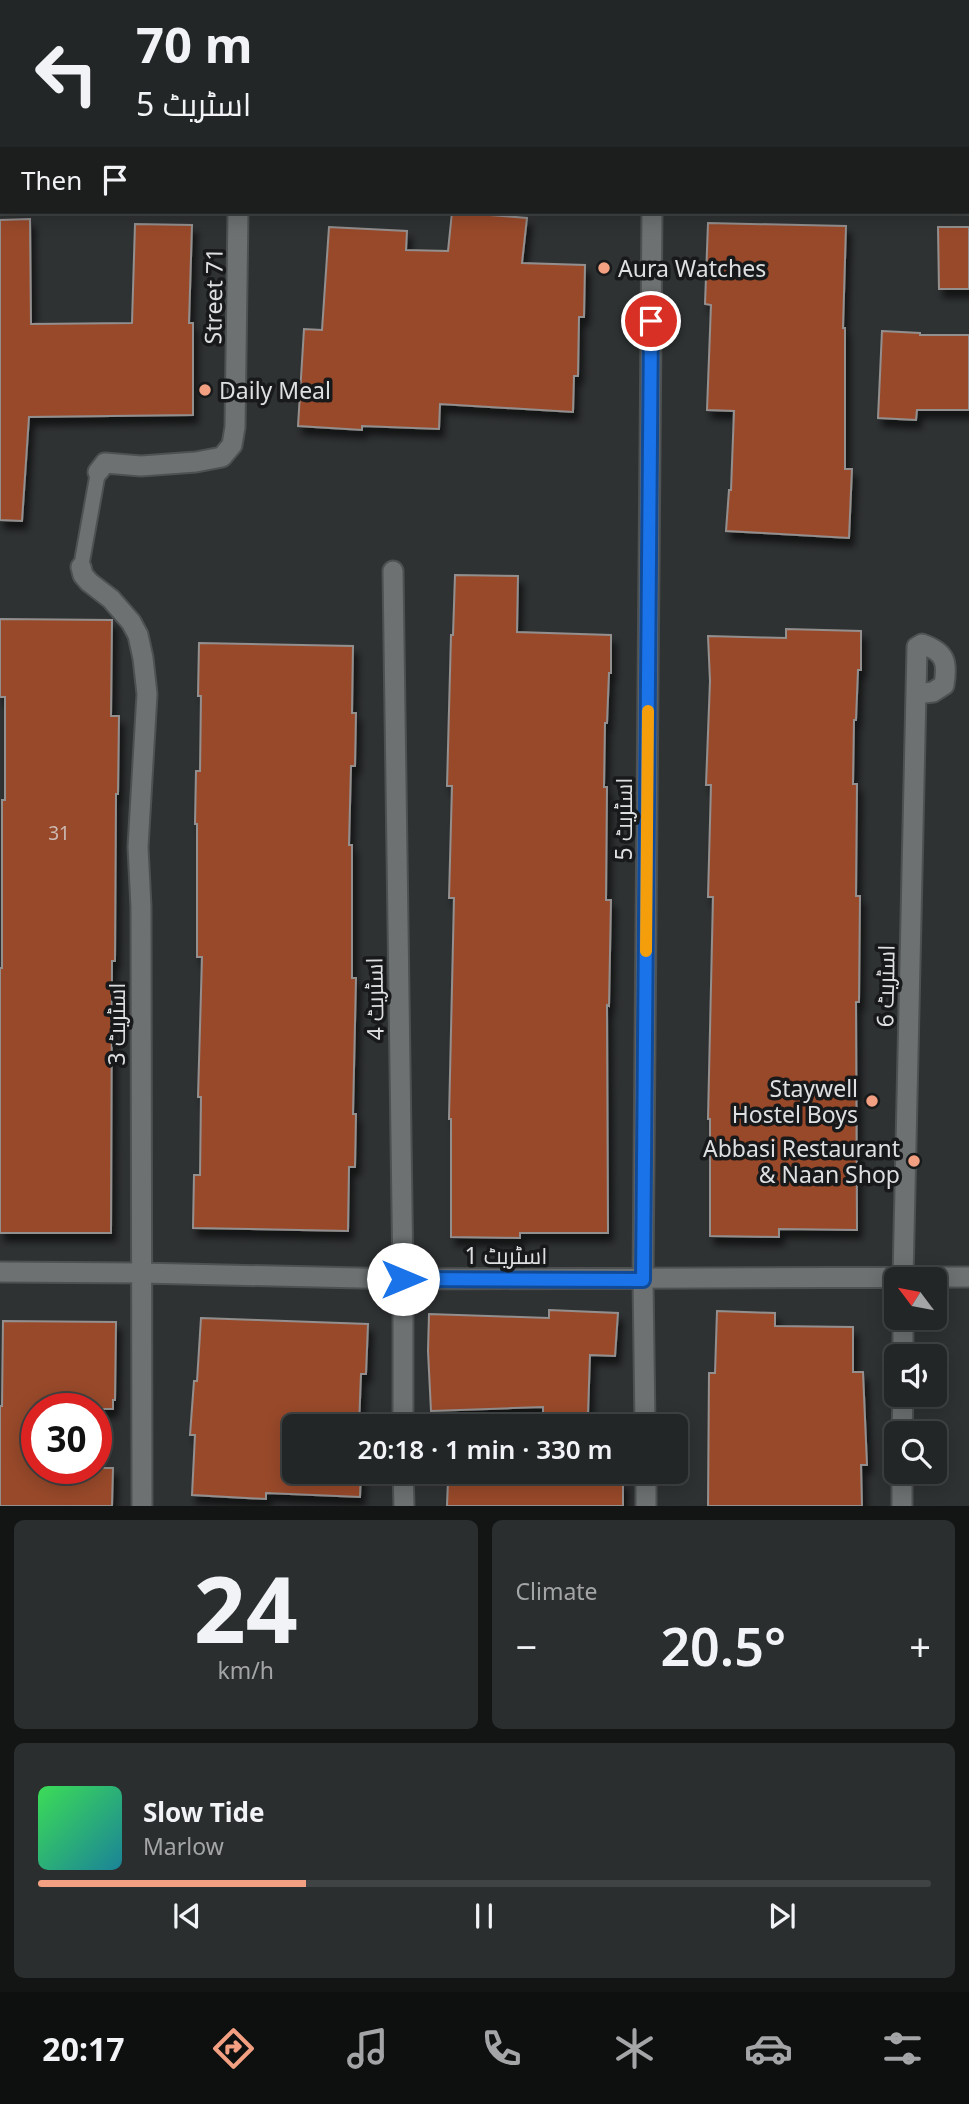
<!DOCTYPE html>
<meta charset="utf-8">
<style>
:root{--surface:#232626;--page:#2b2e2e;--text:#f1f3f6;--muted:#a3a5a7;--line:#404343;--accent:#f2a081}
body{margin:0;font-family:"Noto Sans",Cairo,sans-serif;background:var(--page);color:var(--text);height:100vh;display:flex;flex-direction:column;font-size:26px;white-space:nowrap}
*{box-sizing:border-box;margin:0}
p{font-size:23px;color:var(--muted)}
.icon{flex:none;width:38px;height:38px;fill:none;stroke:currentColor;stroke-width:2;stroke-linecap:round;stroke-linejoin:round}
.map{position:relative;height:1506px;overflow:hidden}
.details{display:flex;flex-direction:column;gap:14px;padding:14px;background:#131515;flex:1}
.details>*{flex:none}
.top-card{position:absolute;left:0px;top:0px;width:970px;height:214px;box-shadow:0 4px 18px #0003,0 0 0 2px var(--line);background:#232626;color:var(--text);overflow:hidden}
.needle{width:46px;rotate:302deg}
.buttons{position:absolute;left:884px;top:1267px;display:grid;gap:14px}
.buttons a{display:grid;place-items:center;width:63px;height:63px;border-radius:10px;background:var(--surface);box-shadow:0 4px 18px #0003,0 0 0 2px var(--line);font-size:35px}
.speed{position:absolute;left:21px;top:1393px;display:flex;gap:14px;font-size:35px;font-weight:700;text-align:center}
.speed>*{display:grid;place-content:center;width:91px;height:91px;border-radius:50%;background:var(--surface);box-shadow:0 4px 18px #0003,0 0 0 2px var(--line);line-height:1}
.speed .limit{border:10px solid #d22;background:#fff;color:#111}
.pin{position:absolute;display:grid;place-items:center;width:60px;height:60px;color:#fff;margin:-30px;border:4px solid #fff;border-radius:50%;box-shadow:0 2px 7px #0007}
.me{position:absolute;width:77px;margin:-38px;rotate:90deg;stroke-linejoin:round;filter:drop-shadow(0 0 5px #0008)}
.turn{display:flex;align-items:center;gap:24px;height:147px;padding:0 21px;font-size:32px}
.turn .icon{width:91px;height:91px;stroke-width:2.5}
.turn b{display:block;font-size:49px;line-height:60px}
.then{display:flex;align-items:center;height:66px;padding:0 21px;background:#0003;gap:14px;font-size:26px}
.big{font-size:52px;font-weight:600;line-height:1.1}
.details .widget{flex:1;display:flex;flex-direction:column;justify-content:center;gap:10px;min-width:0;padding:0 24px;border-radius:10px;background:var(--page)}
.details .dial{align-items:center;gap:0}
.dial b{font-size:91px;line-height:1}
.song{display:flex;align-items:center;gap:21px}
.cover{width:84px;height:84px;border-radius:10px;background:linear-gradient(135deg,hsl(130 70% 55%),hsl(190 70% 35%))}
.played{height:7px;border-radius:4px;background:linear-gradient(90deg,var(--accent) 30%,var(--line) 30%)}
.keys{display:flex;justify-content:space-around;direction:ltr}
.heat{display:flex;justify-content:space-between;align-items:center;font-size:38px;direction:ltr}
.details .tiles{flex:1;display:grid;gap:14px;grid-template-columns:1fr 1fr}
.widget:last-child{grid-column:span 2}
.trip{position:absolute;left:282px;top:1414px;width:406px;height:70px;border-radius:10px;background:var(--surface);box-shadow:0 4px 18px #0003,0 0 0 2px var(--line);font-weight:600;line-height:70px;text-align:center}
.tabs{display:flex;height:112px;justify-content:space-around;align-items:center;background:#0e0f0f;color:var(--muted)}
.tabs .icon{width:49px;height:49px}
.tabs .active{color:var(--accent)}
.tabs b{font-size:32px;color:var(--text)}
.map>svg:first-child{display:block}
</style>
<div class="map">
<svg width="969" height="1506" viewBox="0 0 969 1506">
<defs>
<filter id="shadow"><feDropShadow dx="4.5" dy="8" stdDeviation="3.5" flood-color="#0009"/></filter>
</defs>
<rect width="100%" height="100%" fill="#2f3233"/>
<!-- building -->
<path fill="#984a2c" stroke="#938f8e" stroke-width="2" filter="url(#shadow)" d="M 452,212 L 527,218 L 522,263 L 585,265 L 584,317 L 579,317 L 578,376 L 574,376 L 573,412 L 440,404 L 439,429 L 362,426 L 362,430 L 298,426 L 304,329 L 322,330 L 329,227 L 407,231 L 406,250 L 448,251 Z
M 30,219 L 31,324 L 132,323 L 135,224 L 192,225 L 189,323 L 193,323 L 193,415 L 29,417 L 22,521 L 0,520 L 0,220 Z
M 708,223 L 846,226 L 843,328 L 845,328 L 845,469 L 852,469 L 849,538 L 726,531 L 729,490 L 731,490 L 734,411 L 707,410 L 711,305 L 705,304 Z
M 938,227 L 969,227 L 969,289 L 939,289 Z
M 882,331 L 920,333 L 920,335 L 969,335 L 969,410 L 917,410 L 916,420 L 878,418 Z
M 455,575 L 518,576 L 517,632 L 611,635 L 611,673 L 609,673 L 607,723 L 605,723 L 604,787 L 607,787 L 606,900 L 611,900 L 609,1006 L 607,1005 L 608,1233 L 520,1233 L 520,1238 L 451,1237 L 451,1119 L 449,1119 L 454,898 L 449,898 L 452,786 L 447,786 L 451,635 L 453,635 Z
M 0,619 L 112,620 L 111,716 L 119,716 L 118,794 L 116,794 L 115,961 L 112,961 L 111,1233 L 0,1233 L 0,968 L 2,968 L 2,800 L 5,800 L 5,697 L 0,697 Z
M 786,629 L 861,631 L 861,670 L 858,670 L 856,720 L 854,720 L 853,784 L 857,784 L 856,896 L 860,896 L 859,1002 L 856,1002 L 857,1230 L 779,1229 L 779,1237 L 710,1236 L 710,1119 L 708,1119 L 713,897 L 708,897 L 711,785 L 706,785 L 710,681 L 708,636 L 786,638 Z
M 199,643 L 353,646 L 352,713 L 356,713 L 355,766 L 351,766 L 349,845 L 352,845 L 352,978 L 356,978 L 353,1114 L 356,1114 L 355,1167 L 349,1167 L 348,1231 L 193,1228 L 194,1175 L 200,1175 L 201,1097 L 198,1097 L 202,957 L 197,957 L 197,824 L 195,824 L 196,771 L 200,771 L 201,696 L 198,696 Z
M 549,1310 L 618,1313 L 615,1356 L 590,1355 L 588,1414 L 543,1413 L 543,1407 L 431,1411 L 428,1351 L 429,1314 L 549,1318 Z
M 717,1311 L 775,1313 L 775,1326 L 853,1327 L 853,1372 L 863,1372 L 867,1465 L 861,1465 L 862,1506 L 708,1506 L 709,1373 L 715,1373 Z
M 201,1318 L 368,1324 L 366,1374 L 361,1374 L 359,1426 L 294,1426 L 294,1472 L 361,1472 L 360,1497 L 266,1493 L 266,1499 L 192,1495 L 195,1435 L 190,1435 L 194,1381 L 197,1381 Z
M 3,1321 L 116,1322 L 115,1400 L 113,1400 L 113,1409 L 37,1409 L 37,1468 L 113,1468 L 112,1506 L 0,1506 L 0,1406 L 2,1406 Z
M 448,1480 L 533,1483 L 623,1481 L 623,1506 L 447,1506 Z"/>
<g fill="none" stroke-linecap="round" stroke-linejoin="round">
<defs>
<path id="pedestrian" d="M 81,567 L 98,472"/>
<path id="minor" d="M 241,2 L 241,0
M 654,2 L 654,0
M 98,472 L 105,463 L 141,466 L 196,462 L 222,457 L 232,445 L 235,427 L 238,212
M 81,567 L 83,575 L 89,582 L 111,599 L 131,622 L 138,635 L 143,658 L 147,694 L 138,847 L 141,907 L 142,1506
M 393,571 L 403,1279 L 403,1426
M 0,1272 L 141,1273 L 403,1279 L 969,1277
M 903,1279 L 917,647 L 922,644 C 945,652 948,661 944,685 L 933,692 L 916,694
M 903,1356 L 903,1318
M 645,1426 L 643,1280 L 652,212
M 902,1433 L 903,1395
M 403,1472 L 404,1506
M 646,1472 L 646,1506
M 902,1506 L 902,1472"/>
</defs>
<!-- pedestrian casing -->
<use href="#pedestrian" stroke="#4e5152" stroke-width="18"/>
<!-- minor casing -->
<use href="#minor" stroke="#4e5152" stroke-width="23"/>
<!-- pedestrian -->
<use href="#pedestrian" stroke="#6d7172" stroke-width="14"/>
<!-- minor -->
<use href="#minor" stroke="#6d7172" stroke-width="19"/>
</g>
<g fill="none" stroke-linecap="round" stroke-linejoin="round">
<defs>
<path id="route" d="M 403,1279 L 643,1280 L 651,321"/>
</defs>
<!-- route casing -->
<use href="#route" stroke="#114b97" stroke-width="18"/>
<!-- route -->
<use href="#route" stroke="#1a73e8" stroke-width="12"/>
<!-- slow -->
<path stroke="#f59e0b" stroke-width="12" d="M 646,951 L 648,711"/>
</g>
<!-- markers -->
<g fill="#f2a081" stroke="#18191a" stroke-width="2.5">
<circle cx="604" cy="268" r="7"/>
<circle cx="205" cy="390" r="7"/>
<circle cx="872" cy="1101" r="7"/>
<circle cx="914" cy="1161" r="7"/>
</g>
<g text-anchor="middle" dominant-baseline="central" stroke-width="7" stroke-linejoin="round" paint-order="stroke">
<!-- number labels -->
<g font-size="19" fill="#ccbab3">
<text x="59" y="833">31</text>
</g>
<!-- poi labels -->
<g font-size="23" fill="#dddfe0" stroke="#18191a" text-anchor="start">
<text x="618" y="268">Aura Watches</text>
<text x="219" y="390">Daily Meal</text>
<text x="858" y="1088" text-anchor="end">Staywell<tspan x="858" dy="26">Hostel Boys</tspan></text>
<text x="900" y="1148" text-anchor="end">Abbasi Restaurant<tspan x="900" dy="26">&amp; Naan Shop</tspan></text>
</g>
<!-- street labels -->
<g font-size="23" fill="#dddfe0" stroke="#18191a">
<text transform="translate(213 296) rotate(-89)">Street 71</text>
<text transform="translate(623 819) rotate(-90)">اسٹریٹ 5</text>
<text transform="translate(885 986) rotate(-89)">اسٹریٹ 6</text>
<text transform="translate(374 999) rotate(-91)">اسٹریٹ 4</text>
<text transform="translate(116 1024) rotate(-90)">اسٹریٹ 3</text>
<text x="506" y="1255">اسٹریٹ 1</text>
</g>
</g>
</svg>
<div class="buttons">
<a><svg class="needle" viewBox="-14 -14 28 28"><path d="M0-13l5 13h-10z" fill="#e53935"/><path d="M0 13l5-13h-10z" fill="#a3a5a7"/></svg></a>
<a><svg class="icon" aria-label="sound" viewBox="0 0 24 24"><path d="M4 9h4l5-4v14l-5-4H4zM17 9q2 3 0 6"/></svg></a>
<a><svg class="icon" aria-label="search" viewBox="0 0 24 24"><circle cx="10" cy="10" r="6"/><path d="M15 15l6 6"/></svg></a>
</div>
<div class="speed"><div class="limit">30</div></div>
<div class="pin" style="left:651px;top:321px;background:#d93025"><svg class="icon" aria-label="arrive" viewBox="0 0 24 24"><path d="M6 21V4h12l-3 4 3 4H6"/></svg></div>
<svg class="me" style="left:403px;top:1279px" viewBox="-20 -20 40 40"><circle r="19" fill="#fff"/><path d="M0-13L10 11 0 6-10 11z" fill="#1a73e8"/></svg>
<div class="trip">20:18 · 1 min · 330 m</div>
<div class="top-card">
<div class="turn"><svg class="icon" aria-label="left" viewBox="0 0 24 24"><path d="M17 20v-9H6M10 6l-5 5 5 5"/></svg><div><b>70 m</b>اسٹریٹ 5</div></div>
<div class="then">Then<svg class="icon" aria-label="arrive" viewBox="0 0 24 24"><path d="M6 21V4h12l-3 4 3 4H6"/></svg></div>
</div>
</div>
<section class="details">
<div class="tiles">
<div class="widget dial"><b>24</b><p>km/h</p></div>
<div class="widget"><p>Climate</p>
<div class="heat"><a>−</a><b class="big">20.5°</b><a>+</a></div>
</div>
<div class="widget">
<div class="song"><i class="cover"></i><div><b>Slow Tide</b><p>Marlow</p></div></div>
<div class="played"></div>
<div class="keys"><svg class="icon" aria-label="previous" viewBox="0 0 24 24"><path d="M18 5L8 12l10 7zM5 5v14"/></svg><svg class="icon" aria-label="pause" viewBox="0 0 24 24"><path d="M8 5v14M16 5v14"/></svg><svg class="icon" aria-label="next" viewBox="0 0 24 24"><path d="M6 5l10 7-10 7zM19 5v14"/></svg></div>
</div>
</div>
</section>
<nav class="tabs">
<b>20:17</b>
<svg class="icon active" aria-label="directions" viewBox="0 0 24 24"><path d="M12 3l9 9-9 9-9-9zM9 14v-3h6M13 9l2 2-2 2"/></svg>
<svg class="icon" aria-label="music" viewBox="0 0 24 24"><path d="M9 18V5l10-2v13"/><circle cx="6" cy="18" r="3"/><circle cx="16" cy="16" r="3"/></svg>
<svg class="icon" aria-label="phone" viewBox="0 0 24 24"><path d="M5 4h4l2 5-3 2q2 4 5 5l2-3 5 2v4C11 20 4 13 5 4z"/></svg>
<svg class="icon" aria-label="climate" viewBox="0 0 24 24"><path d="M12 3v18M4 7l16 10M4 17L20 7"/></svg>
<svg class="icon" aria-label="car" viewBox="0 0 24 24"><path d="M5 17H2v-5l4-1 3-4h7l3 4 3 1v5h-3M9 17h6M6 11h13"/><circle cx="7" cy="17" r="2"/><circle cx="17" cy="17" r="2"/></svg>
<svg class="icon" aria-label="filters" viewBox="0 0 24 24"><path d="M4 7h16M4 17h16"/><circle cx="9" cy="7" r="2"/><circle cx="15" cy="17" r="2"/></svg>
</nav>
